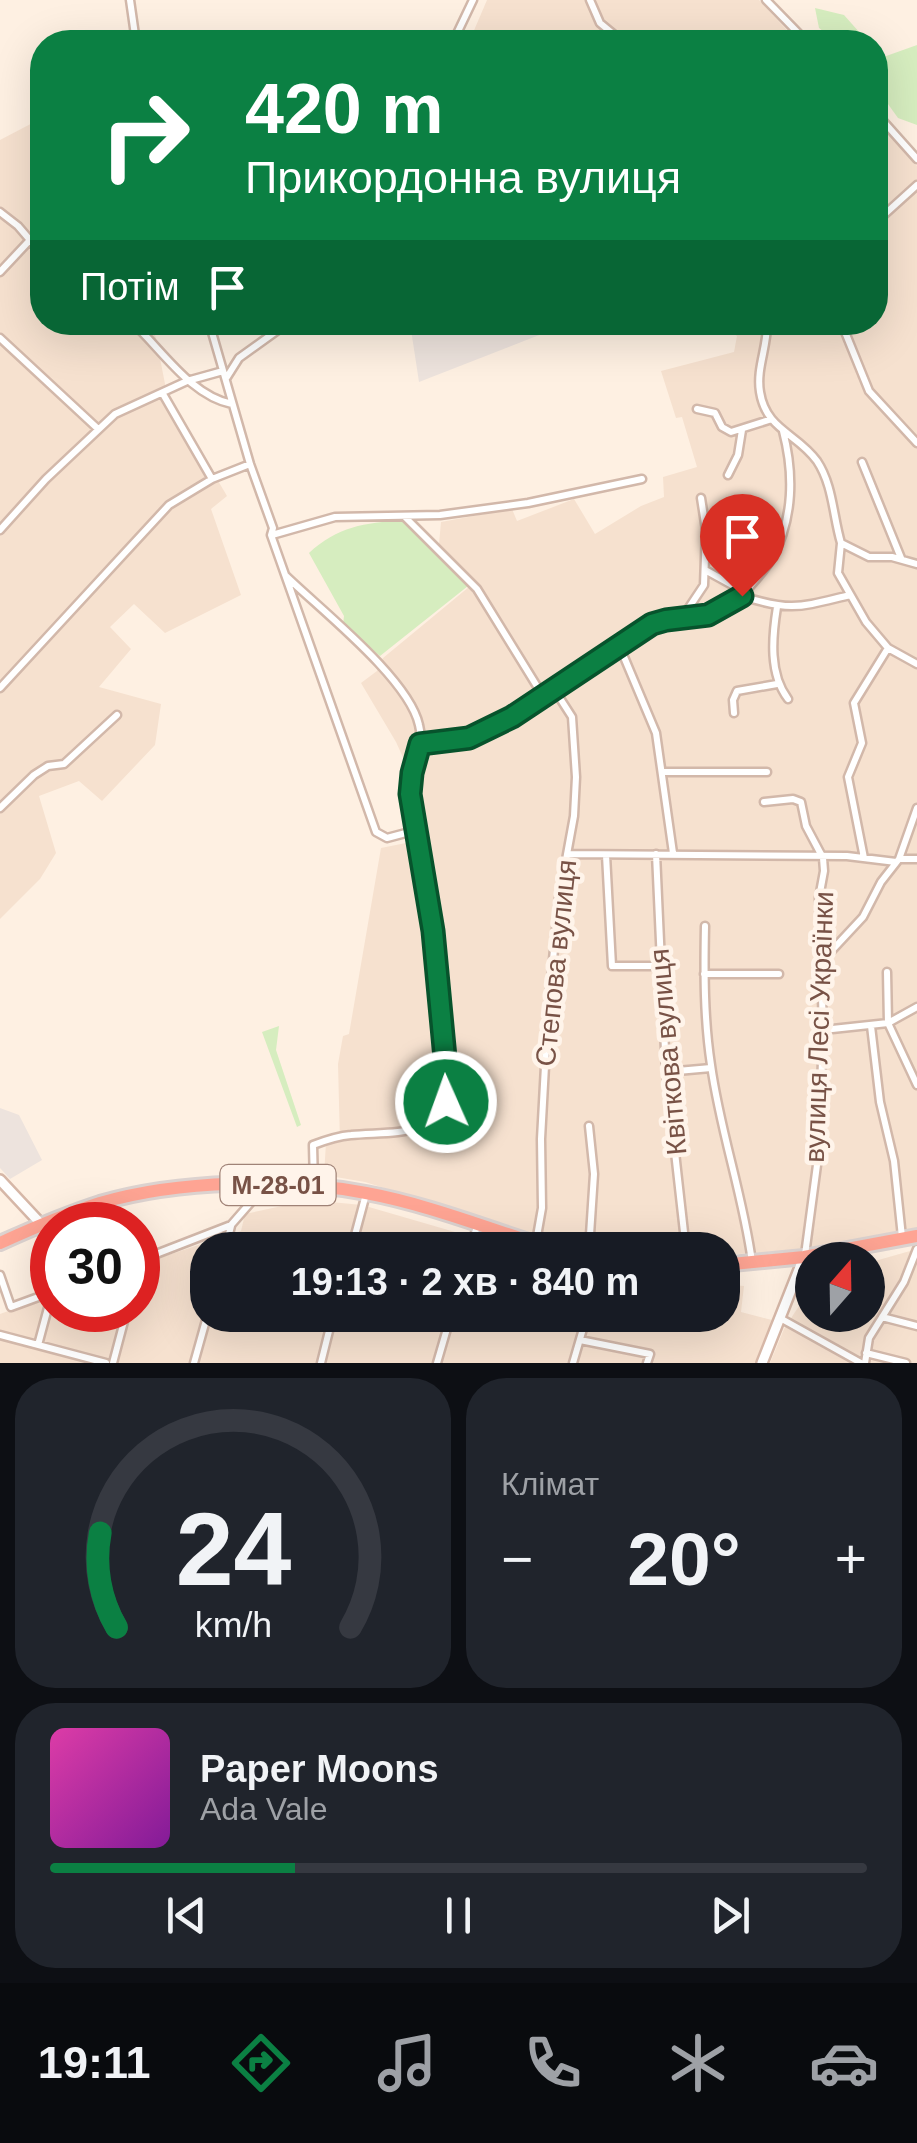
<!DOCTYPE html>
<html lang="uk">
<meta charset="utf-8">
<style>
:root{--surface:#171b24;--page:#20242c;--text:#f1f3f6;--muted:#9ea1a6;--line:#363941;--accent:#0b8043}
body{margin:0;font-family:Arial,sans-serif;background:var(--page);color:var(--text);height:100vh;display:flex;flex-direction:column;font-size:38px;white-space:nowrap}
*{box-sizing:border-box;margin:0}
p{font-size:32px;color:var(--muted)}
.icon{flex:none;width:55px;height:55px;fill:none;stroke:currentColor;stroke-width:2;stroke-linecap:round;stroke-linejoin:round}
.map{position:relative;height:1363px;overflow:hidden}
.drawer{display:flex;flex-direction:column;gap:15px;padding:15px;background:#0d0f14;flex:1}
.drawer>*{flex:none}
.guide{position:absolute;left:30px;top:30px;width:858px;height:305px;border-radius:40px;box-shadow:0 10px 40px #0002;background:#0b8043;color:#fff;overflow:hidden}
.needle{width:65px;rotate:20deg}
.controls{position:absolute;left:795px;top:1242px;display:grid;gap:20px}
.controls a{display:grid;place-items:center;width:90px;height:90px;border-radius:50%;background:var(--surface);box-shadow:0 10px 40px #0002;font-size:50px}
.speed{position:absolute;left:30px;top:1202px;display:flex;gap:20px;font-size:50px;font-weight:700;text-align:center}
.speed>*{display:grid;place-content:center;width:130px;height:130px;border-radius:50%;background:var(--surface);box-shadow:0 10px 40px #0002;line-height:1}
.speed .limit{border:15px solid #d22;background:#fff;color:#111}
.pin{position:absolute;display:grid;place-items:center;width:85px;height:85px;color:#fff;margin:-102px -42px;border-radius:50% 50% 50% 0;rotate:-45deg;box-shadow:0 0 10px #0007}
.pin .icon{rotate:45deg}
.me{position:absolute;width:110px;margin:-55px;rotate:358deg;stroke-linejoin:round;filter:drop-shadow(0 0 8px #0008)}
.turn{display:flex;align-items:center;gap:35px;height:210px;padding:0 50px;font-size:45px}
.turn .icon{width:130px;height:130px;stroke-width:2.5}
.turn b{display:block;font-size:70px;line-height:85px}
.then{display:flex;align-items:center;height:95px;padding:0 50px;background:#0003;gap:20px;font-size:38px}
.big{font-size:75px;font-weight:800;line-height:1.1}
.drawer .card{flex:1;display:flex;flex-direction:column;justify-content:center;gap:15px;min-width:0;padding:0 35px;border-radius:40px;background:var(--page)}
.drawer .dial{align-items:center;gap:0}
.dial svg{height:260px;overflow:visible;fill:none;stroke:var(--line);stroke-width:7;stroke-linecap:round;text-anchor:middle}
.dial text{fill:var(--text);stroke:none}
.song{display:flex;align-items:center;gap:30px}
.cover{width:120px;height:120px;border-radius:15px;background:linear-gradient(135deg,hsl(320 70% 55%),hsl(290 70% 35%))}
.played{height:10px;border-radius:5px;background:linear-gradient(90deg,var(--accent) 30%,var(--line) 30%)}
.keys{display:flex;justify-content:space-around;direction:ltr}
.heat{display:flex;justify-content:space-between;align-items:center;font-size:55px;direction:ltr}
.drawer .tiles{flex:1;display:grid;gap:15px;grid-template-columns:1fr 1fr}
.card:last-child{grid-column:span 2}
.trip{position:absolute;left:190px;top:1232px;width:550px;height:100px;border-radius:40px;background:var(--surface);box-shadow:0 10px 40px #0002;font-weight:800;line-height:100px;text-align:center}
.menu{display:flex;height:160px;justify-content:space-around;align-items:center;background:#090b0e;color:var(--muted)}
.menu .icon{width:70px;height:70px}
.menu .selected{color:var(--accent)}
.menu b{font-size:45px;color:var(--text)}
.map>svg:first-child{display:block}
</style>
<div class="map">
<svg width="917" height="1363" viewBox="0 0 917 1363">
<rect width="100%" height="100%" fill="#fef0e2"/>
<!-- residential -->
<path fill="#f6e1cf" d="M 487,0 L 759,0 L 798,42 L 469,42 Z
M 42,118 L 42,322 L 150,323 L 156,338 L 167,394 L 227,496 L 211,509 L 241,595 L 165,633 L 134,604 L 110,627 L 131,649 L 99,687 L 161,704 L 155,745 L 102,801 L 79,781 L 39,796 L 56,853 L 40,879 L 0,919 L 0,140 Z
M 875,119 L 917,166 L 917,1228 L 800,1250 L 723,1255 L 722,1250 L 581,1250 L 365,1182 L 324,1175 L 326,1143 L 340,1142 L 338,1064 L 343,1036 L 349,1034 L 381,848 L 426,839 L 416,786 L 396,742 L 361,683 L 377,671 L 383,658 L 475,582 L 439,544 L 441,522 L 512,509 L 517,521 L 574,499 L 595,534 L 641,506 L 664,497 L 663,477 L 697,467 L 682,417 L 676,418 L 661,371 L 734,352 L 737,336 L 718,323 L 875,322 Z
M 310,1200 L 362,1205 L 517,1250 L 208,1250 L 208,1315 L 722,1315 L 723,1284 L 744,1286 L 741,1312 L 772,1320 L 755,1363 L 0,1363 L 0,1314 L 52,1295 L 52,1310 L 138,1310 L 138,1265 L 241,1231 L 245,1214 Z
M 917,1249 L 917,1363 L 770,1363 L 784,1329 L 812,1286 L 812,1315 L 868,1315 L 868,1263 Z"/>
<!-- industrial -->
<path fill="#ede3dd" d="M 556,323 L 557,328 L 419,382 L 410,323 Z
M 0,1108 L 19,1115 L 42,1160 L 10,1179 L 0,1168 Z"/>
<!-- green -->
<path fill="#d6edbf" d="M 815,8 L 844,15 L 868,42 L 837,42 L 819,28 Z
M 917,45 L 917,125 L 898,118 L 875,86 L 875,60 Z
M 402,521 L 468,586 L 380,656 L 343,625 L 344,616 L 309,553 C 337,527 365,522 402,521 Z
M 279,1026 L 276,1050 L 301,1125 L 297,1127 L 262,1032 Z"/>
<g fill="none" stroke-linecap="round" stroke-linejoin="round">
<defs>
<path id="street" d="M 130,0 L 136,42
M 590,0 L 600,23 L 623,42
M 766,0 L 807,42
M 459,35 L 481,42
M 453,42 L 473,0
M 875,112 L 917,159
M 0,212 L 18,226 L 42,254
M 875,223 L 917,185
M 0,272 L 29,241
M 132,322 C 162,350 191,396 232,404
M 209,322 L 250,464 L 273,528 L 271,535 L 376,832 L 387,838 L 417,830
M 767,322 C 768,346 756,368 760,392 C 766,430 797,433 817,461 C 833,485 833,516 841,543 L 869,557 L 892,557 L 917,564
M 841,322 L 869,391 L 917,443
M 0,338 L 97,428
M 227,377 L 239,358 L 289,322
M 163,394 L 212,479
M 697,409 L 715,413 L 722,427 L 731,432 L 769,420
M 862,462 L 901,558
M 728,475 L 738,455 L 742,430
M 404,516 L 477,589 L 543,696
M 0,530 L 46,479 L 115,414 L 187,381 L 223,371
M 272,535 L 335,517 L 440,515 L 528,503 L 642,479
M 841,543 L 838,573 L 866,622 L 888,648 L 854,703 L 862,743 L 848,777 L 864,858
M 705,570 L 745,592
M 286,576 C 321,610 409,679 419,725 C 425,748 410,771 411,794 L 433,931 L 448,1091 C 441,1140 388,1131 351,1135 C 338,1136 326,1140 313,1145 L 314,1185
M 742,596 C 751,584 765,571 772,558 C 794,519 794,473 783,431
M 777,607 C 772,638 769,674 788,699
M 682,618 L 704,585 L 706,530 L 701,498
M 619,645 L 656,733 L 673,853
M 888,648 L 917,664
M 0,688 L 169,505 L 212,479 L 250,464
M 734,713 L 733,700 L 737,691 L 777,684
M 421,743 L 469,739 L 512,717 L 652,624 L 708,615 L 742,596 C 792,612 800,607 850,595
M 662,772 L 767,772
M 764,802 L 793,799 L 801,802 L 806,826 L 823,858 L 824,871 L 819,898 L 823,1030 L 819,1150 L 805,1255
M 0,808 L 34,775 L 48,766 L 64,764 L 117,715
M 567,854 L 847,856 L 896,862
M 656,854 L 666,1072 L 686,1250
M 606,855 L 612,966 L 660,966
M 899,859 L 917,859
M 705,926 C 704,973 704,1019 711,1065 C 720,1131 743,1195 752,1262
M 822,961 L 863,917 L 881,882 L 899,859 L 917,808
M 887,972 L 888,1023 L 917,1085
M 704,974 L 779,974
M 871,1026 L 880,1102 L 894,1161 L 902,1237
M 823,1030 L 888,1023 L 917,1007
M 666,1072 L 711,1068
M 589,1126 L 594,1174 L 589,1250
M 536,1242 L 542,1208 L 541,1139 L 548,1011 L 559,898 L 574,816 L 576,777 L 572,717 L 554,689
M 225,1250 L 231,1226
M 351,1250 L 366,1194
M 470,1250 L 477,1226
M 138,1261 L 231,1225 L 266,1185
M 0,1275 L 11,1307 L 52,1292
M 882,1317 L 917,1326
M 780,1318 L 861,1363
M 0,1335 L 106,1363
M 580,1340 L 650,1354 L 647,1363
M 38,1345 L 52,1293
M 866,1353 L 906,1363
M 113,1363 L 127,1310
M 194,1363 L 208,1313
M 321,1363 L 333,1315
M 437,1363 L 451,1315
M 573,1363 L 587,1315
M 865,1363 L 869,1338 L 904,1282 L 917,1249"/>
<path id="secondary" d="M 0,1180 L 42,1225
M 762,1363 L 804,1257"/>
<path id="highway" d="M 0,1243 C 33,1228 66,1214 100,1203 C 179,1180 285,1178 366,1193 C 431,1205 494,1231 557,1250
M 722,1265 L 804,1257 L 917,1236"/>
</defs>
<!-- street casing -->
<use href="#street" stroke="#d2b8aa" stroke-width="11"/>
<!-- secondary casing -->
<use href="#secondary" stroke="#d6b7a7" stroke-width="14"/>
<!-- highway casing -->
<use href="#highway" stroke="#dcd2cf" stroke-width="18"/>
<!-- street -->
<use href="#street" stroke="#fff" stroke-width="6"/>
<!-- secondary -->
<use href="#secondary" stroke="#fff" stroke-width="9"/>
<!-- highway -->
<use href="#highway" stroke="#fea493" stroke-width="12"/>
</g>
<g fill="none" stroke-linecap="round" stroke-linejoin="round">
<defs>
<path id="route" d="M 446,1102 L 447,1079 L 433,931 L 410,794 L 412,773 L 420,744 L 469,738 L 512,717 L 652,624 L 666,620 L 708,615 L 742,596"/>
</defs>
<!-- route casing -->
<use href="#route" stroke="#07532c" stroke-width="25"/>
<!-- route -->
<use href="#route" stroke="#0b8043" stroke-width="18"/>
</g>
<g text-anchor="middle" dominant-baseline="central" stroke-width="9" stroke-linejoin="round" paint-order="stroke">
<!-- shield labels -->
<rect fill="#fff4ea" stroke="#a08377" stroke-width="2.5" x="220.5" y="1165" width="115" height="40" rx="8"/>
<g font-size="25" font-weight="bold" fill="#785246">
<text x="278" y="1185">М-28-01</text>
</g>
<!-- street labels -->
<g font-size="28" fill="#785246" stroke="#fff4ea">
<text transform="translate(556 963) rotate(-84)">Степова вулиця</text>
<text transform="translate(819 1027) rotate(-88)">вулиця Лесі Українки</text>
<text transform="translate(668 1052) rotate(-95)">Квіткова вулиця</text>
</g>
</g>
</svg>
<div class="controls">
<a><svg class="needle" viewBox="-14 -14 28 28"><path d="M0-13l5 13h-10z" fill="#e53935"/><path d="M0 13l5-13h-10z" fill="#9ea1a6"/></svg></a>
</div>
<div class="speed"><div class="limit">30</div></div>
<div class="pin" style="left:742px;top:596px;background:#d93025"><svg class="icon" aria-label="arrive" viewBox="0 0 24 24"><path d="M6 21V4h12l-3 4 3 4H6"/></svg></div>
<svg class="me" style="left:446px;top:1102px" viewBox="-20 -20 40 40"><circle r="17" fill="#0b8043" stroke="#fff" stroke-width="3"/><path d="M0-11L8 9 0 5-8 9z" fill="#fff"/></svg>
<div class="trip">19:13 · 2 хв · 840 m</div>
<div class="guide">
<div class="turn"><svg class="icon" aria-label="right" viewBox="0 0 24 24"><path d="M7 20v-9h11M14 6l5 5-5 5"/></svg><div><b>420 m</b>Прикордонна вулиця</div></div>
<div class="then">Потім<svg class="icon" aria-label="arrive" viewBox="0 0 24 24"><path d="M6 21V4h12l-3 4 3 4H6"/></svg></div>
</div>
</div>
<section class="drawer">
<div class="tiles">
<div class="card dial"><svg viewBox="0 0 100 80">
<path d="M14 69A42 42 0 1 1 86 69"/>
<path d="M14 69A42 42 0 0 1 9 40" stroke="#0b8043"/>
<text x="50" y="56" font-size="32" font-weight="700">24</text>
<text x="50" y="72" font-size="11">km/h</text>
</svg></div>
<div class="card"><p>Клімат</p>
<div class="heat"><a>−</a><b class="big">20°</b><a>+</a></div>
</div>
<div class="card">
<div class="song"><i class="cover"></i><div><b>Paper Moons</b><p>Ada Vale</p></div></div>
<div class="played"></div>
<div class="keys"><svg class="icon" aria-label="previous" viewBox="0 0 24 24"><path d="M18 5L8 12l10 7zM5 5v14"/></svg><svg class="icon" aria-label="pause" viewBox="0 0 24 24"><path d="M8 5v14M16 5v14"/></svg><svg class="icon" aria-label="next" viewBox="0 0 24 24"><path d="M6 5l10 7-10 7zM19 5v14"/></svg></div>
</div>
</div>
</section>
<nav class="menu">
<b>19:11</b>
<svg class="icon selected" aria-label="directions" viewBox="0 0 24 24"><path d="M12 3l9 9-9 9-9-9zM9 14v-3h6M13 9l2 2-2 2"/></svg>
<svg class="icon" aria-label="music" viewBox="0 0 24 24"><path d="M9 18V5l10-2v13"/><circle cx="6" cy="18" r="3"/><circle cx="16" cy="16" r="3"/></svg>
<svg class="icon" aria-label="phone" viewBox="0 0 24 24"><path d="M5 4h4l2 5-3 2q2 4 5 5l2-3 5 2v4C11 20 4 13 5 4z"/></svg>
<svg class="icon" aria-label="climate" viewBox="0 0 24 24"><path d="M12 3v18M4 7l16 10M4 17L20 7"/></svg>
<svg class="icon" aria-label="car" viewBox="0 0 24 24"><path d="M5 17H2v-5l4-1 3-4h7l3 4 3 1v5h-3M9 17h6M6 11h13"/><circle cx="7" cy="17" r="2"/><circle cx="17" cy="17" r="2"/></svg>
</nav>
